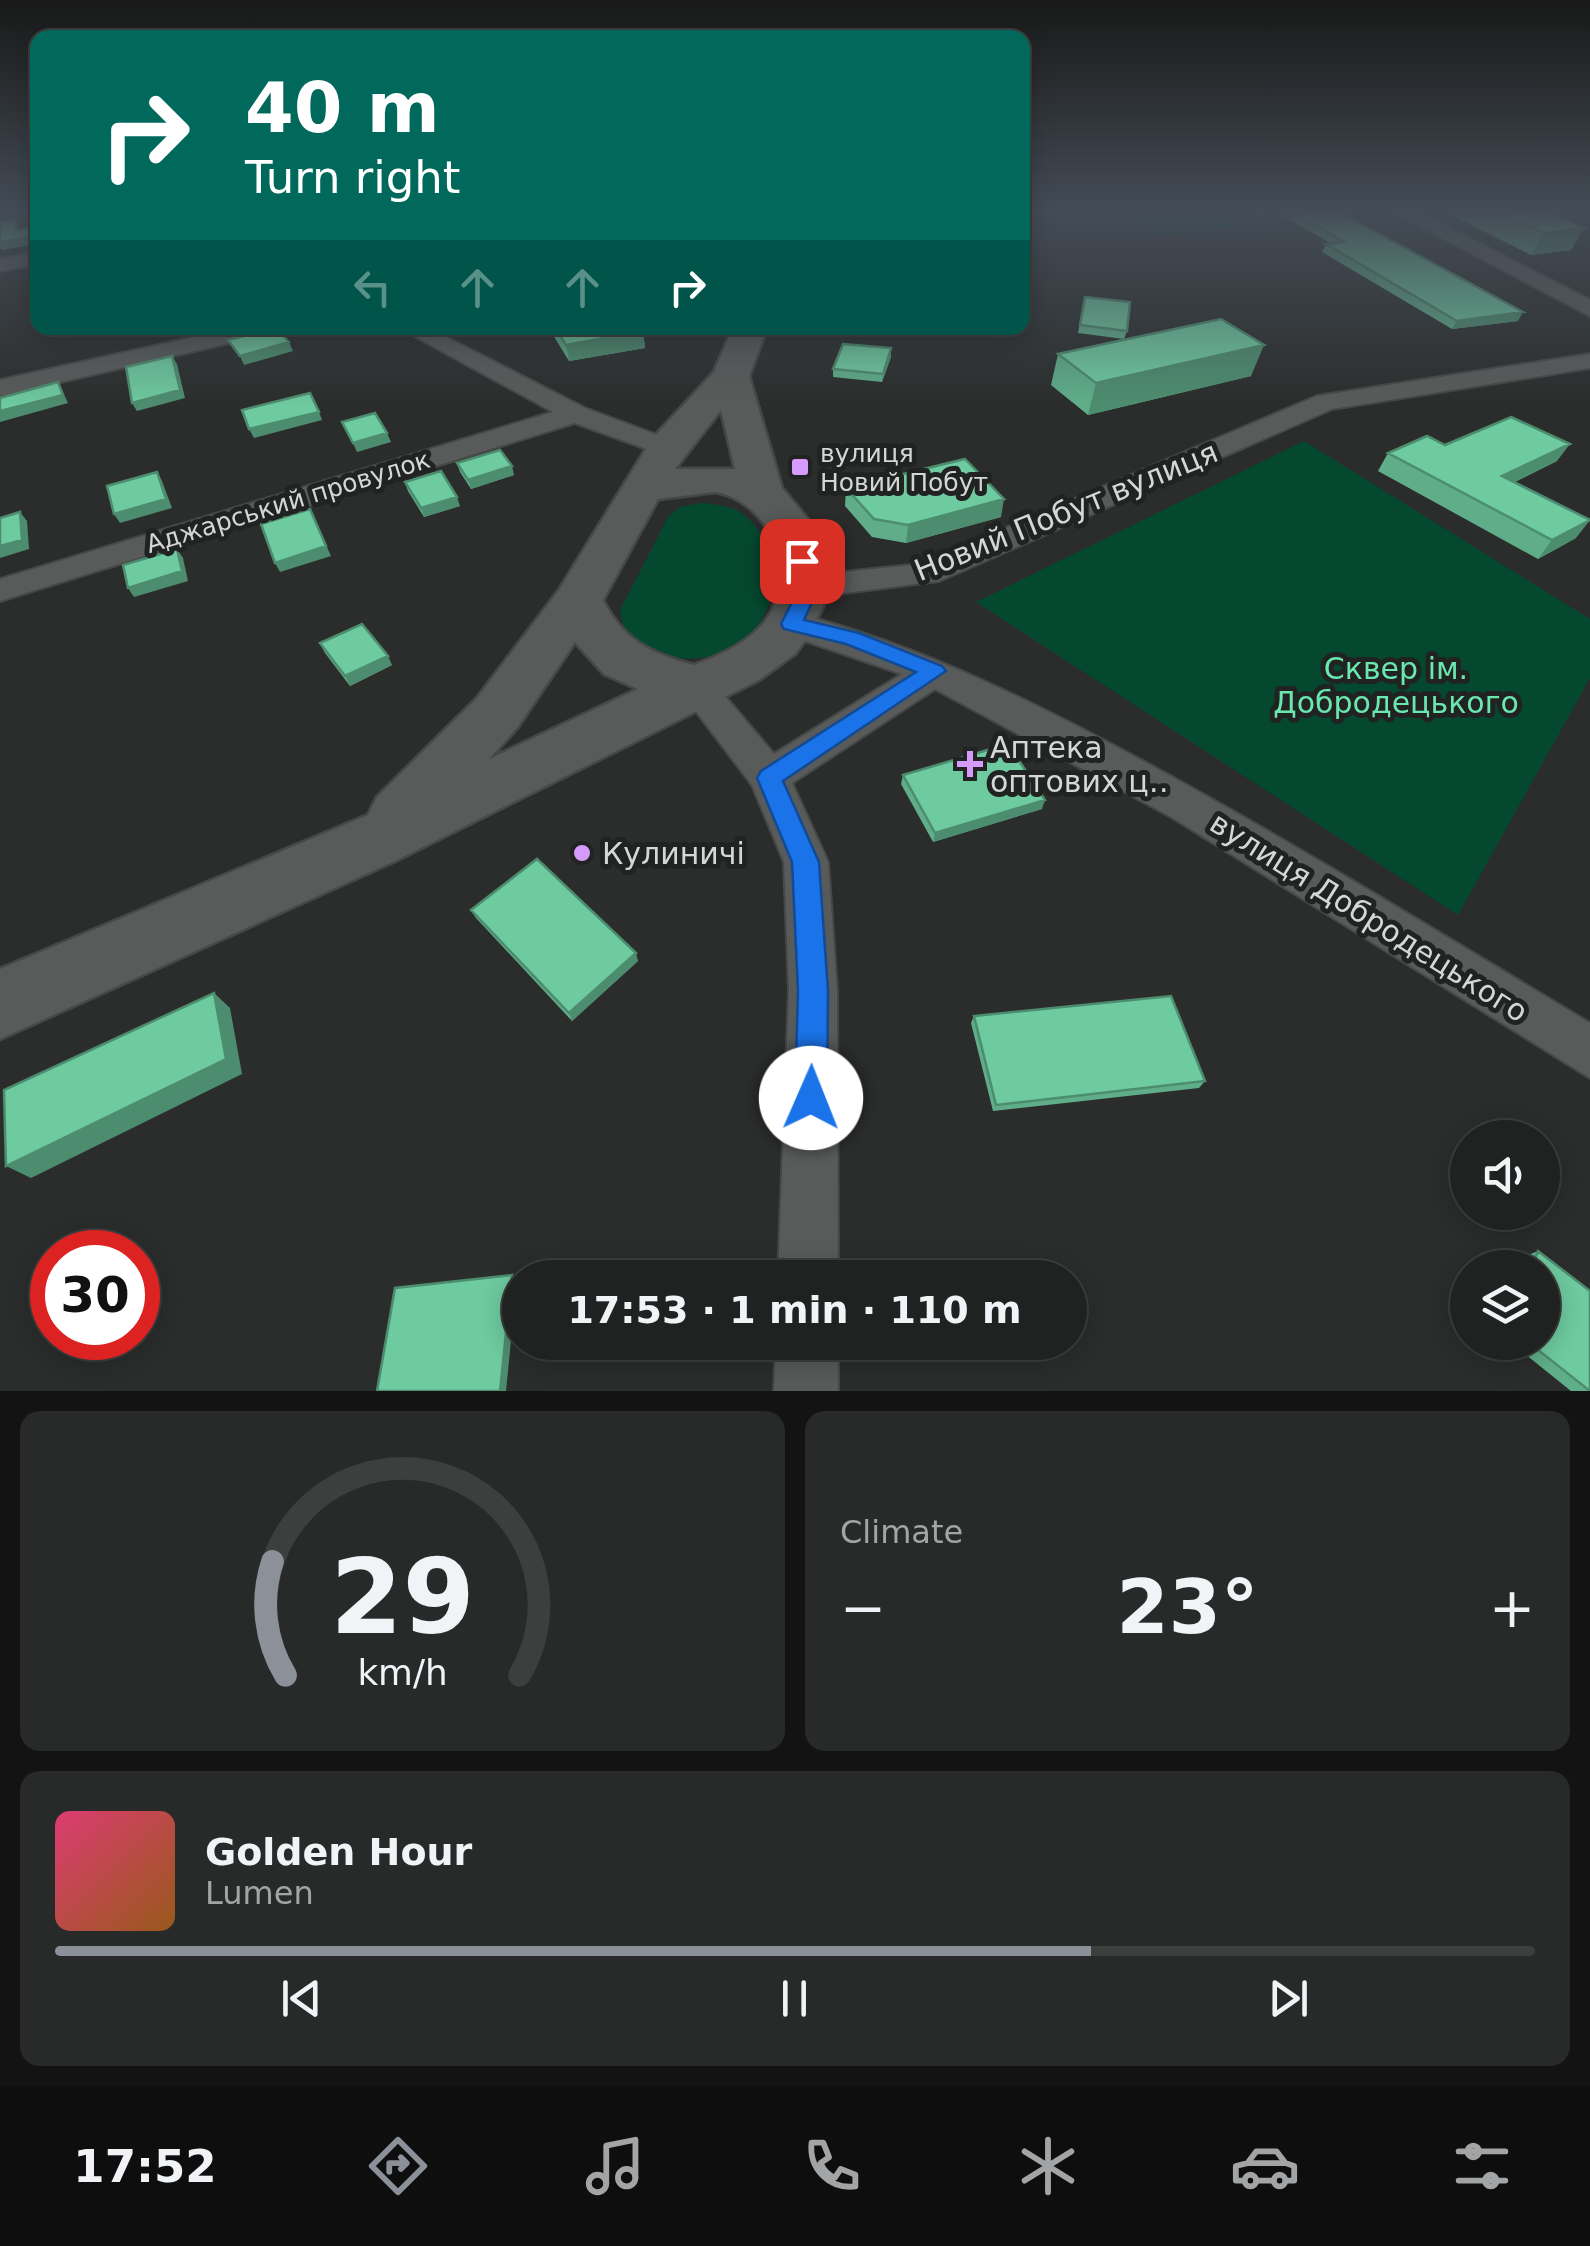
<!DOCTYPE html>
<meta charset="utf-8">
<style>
:root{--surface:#202221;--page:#282a2a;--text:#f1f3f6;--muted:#a2a4a5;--line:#3d3f3f;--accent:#8c9099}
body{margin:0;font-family:"DejaVu Sans",sans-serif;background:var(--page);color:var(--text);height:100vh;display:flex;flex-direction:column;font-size:38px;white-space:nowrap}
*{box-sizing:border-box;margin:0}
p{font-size:32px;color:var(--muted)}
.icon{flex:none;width:55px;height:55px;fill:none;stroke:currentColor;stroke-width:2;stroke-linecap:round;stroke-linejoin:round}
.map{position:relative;height:1391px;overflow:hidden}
.sheet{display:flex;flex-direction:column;gap:20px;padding:20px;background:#121312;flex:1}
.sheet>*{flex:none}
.hud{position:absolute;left:30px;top:30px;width:1000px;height:305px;border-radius:20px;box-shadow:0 5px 25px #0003,0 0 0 2px var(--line);background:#00695c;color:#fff;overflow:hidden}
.buttons{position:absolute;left:1450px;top:1120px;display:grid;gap:20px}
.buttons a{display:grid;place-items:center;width:110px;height:110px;border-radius:50%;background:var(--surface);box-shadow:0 5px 25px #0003,0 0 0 2px var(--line);font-size:50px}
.speed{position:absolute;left:30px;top:1230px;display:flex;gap:20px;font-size:50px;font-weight:700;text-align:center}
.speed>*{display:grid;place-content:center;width:130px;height:130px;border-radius:50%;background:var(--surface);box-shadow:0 5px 25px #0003,0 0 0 2px var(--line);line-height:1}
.speed .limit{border:15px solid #d22;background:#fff;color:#111}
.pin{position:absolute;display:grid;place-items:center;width:85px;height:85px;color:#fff;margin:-42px;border-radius:20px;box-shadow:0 5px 15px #0006}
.me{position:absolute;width:110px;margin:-55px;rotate:1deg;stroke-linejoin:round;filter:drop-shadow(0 0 8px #0008)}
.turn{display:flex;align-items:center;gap:35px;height:210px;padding:0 50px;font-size:45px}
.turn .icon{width:130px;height:130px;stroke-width:2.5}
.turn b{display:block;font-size:70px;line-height:85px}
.lanes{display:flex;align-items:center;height:95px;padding:0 50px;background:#0003;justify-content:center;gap:50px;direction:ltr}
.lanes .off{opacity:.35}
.big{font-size:75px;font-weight:600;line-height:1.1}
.sheet .tile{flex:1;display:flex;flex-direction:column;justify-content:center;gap:15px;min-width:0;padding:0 35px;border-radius:20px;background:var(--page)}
.sheet .dial{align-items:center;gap:0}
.dial svg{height:260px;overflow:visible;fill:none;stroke:var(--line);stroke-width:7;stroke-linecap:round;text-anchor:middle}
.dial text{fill:var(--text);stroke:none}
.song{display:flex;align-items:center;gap:30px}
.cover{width:120px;height:120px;border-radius:15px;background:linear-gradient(135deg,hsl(340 70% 55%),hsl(30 70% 35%))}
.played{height:10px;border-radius:5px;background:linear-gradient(90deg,var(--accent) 70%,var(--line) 70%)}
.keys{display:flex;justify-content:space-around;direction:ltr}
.heat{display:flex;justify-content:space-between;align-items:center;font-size:55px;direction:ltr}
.sheet .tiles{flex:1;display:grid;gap:20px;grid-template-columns:1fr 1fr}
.tile:last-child{grid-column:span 2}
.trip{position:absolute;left:502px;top:1260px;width:585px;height:100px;border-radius:50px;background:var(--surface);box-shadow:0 5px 25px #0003,0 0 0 2px var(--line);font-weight:600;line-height:100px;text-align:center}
.menu{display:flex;height:160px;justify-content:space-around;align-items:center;background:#0d0e0d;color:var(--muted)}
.menu .icon{width:70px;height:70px}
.menu .on{color:var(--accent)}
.menu b{font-size:45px;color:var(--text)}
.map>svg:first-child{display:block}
</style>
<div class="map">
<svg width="1590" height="1391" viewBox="0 0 1590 1391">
<rect width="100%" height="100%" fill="#2b2d2c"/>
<!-- green -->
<path fill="#054830" d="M 1126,211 L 1218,211 L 1242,227 L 1161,236 Z
M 1304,441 L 1590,619 L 1590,678 L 1458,915 L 976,602 Z
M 701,503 C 713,504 727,505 738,511 C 787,540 782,622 734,648 C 705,664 673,659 643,652 L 624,631 L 620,610 L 668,517 L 680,507 Z"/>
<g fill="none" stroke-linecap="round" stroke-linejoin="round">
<defs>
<path id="street" d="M 1392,211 L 1416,211 L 1590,300 L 1590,316 Z
M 38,252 L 38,264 L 0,271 L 0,259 Z
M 235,328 L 276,328 L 264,335 L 0,396 L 0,380 Z
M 400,328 L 428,328 L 585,408 L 676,442 L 680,448 L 666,456 L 575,423 L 0,601 L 0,579 L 553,412 Z
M 1590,354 L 1590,368 L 1332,409 L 939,581 L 805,598 L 793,595 L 788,587 L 793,579 L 805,576 L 921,564 L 1317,396 Z
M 791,612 C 925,646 1044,707 1165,773 C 1309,852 1449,939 1590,1023 L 1590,1078 L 1173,818 L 935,689 L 792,783 L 828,862 L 837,991 L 838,1278 L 778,1278 L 789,991 L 784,862 L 752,785 L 676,685 L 682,676 L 695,672 L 708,676 L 774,754 L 902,674 L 779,632 L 774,624 L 779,616 Z
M 776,1342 L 838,1342 L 838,1391 L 774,1391 Z"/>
<path id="secondary" d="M 733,328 L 767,328 L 749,376 L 782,488 L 816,529 L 827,584 L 823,607 L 807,638 L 795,654 L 759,680 L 395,861 L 0,1039 L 0,969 L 368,815 L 377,797 L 477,698 L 559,590 L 652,439 L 714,372 ZM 721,410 L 735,469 L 675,469 ZM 715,492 C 770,501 800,573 766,620 C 749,643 719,656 694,665 C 651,654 623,640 603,600 L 658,499 ZM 575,642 L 604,674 L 638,689 L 489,759 L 517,728 Z"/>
</defs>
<!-- street casing -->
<use href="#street" stroke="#454846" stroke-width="4"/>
<!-- secondary casing -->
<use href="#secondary" stroke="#454846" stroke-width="5"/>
<!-- street -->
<use href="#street" fill="#585b59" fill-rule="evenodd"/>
<!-- secondary -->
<use href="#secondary" fill="#585b59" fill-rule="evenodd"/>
</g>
<!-- wall -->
<path fill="#5fae89" d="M 1250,211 L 1337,211 L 1518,321 L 1452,329 L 1322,252 L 1326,244 L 1330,243 L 1278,213 L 1256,215 Z
M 1443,211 L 1546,211 L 1571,250 L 1531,255 Z
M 1085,297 L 1127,331 L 1124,339 L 1078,333 Z
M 552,328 L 641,328 L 643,331 L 645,348 L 569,361 L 553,335 Z
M 845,328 L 881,328 L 879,332 Z
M 891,348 L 891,357 L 882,382 L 833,377 L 833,369 Z
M 1058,354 L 1251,376 L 1088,415 L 1051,385 Z
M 1445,445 L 1557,461 L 1515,482 L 1576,538 L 1538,559 L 1378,471 L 1388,453 Z
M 457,463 L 514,475 L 471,489 L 460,472 Z
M 405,482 L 460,506 L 424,517 L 408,491 Z
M 846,488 L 1001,517 L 906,543 L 872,537 L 845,506 Z
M 320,643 L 392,665 L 350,686 L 325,653 Z
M 903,775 L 1042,809 L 933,842 L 901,784 Z
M 471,910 L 638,961 L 572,1021 L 476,918 Z
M 974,1016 L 1205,1081 L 1199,1088 L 993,1111 L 971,1023 Z
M 1538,1251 L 1590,1391 L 1571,1391 L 1510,1342 L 1542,1342 L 1542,1268 L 1520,1268 L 1525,1256 Z"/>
<!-- shaded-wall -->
<path fill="#4d8d6f" d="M 1258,211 L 1278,211 L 1278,213 L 1256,215 Z
M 1584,228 L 1571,250 L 1531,255 L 1544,233 Z
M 38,236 L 38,244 L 2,250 L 0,247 L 0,242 Z
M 1523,312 L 1518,321 L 1452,329 L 1457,321 Z
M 57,328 L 99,328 L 60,332 Z
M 643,331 L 645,348 L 569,361 L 566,345 Z
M 289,342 L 293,351 L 244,365 L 240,356 Z
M 1264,345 L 1251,376 L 1088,415 L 1096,383 Z
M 891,348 L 891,357 L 882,382 L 883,374 Z
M 172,356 L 177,364 L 185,398 L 137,411 L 132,403 Z
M 58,382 L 68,403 L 0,422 L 0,411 Z
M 319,412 L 322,420 L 254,438 L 249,429 Z
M 387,433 L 391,442 L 357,452 L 353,443 Z
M 1570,444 L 1557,461 L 1490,494 L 1502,476 Z
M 512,466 L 514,475 L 471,489 L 468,480 Z
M 157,472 L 162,481 L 172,508 L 120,523 L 114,514 Z
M 457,497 L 460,506 L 424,517 L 421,508 Z
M 1004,499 L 1001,517 L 906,543 L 908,525 Z
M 310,509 L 331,556 L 280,572 L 275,563 Z
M 20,512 L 27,521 L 29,549 L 0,558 L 0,546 Z
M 1590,520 L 1576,538 L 1538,559 L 1552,540 Z
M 177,549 L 183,558 L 188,581 L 134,597 L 128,588 Z
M 388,656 L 392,665 L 350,686 L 345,676 Z
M 1045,800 L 1042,809 L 933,842 L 935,833 Z
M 636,953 L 638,961 L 572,1021 L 569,1013 Z
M 214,993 L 230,1008 L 242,1074 L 31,1178 L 6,1166 Z
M 512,1275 L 517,1280 L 506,1391 L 500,1391 Z"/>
<!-- building -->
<path fill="#6eca9f" stroke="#4d8d6f" stroke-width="2.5" d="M 1291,211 L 1337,211 L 1523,312 L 1457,321 L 1326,244 L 1344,242 Z
M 1498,211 L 1546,211 L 1584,228 L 1544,233 Z
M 16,220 L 16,230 L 38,226 L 38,236 L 0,242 L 0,222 Z
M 1085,297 L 1130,302 L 1127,331 L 1080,325 Z
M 1221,319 L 1264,345 L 1096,383 L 1058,354 Z
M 276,328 L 289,342 L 240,356 L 228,340 Z
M 555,328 L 641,328 L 643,331 L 566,345 Z
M 843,344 L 891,348 L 883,374 L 833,369 Z
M 172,356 L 180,390 L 132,403 L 126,367 Z
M 58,382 L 63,395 L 0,411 L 0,398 Z
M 310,393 L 319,412 L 249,429 L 242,410 Z
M 375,413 L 387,433 L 353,443 L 342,422 Z
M 1511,417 L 1570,444 L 1502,476 L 1590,520 L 1552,540 L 1388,453 L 1427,436 L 1445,445 Z
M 500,450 L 512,466 L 468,480 L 457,463 Z
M 965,459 L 1004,499 L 908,525 L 874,519 L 846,488 Z
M 441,471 L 457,497 L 421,508 L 405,482 Z
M 157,472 L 166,499 L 114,514 L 107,486 Z
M 310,509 L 326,546 L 275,563 L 261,524 Z
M 20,512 L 22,540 L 0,546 L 0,518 Z
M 177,549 L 182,571 L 128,588 L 123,565 Z
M 362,624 L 388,656 L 345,676 L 320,643 Z
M 1008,744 L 1045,800 L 935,833 L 903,775 Z
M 537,859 L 636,953 L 569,1013 L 471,910 Z
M 214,993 L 226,1059 L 6,1166 L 4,1090 Z
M 1171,996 L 1205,1081 L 996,1105 L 974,1016 Z
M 1538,1251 L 1590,1291 L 1590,1391 L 1528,1342 L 1542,1342 L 1542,1268 L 1531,1268 Z
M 512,1275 L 500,1391 L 377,1391 L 395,1288 Z"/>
<!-- sky -->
<linearGradient id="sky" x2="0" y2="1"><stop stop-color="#181918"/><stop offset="0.52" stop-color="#444c56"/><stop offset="1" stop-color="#444c56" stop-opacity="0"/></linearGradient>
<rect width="1590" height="406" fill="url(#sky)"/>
<!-- route -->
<path fill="#1a73e8" stroke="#114b97" stroke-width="2.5" d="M 802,555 L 811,561 L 814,598 L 804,620 L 859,633 L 942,666 L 946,671 L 783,781 L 819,862 L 828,991 L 827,1098 L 822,1110 L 811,1115 L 800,1110 L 795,1098 L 798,991 L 792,862 L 757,778 L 761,771 L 916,672 L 846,644 L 784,629 L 781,624 L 794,598 L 792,561 Z"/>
<!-- markers -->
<g fill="#d69bfa" stroke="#212322" stroke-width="4">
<rect x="790" y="457" width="20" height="20" rx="5"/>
<path d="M965 749h10v10h10v10h-10v10h-10v-10h-10v-10h10z"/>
<circle cx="582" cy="853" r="10"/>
</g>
<g text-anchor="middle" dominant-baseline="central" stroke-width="10" stroke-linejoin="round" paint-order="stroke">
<!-- far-poi labels -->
<g font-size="25" fill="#d5d7d6" stroke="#212322" text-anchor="start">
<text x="820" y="453">вулиця<tspan x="820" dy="29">Новий Побут</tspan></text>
</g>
<!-- far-street labels -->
<g font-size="25" fill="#d5d7d6" stroke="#212322">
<text transform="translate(288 502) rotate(-17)">Аджарський провулок</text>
</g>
<!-- street labels -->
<g font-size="30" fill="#d5d7d6" stroke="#212322">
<text transform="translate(1066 511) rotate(-22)">Новий Побут вулиця</text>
<text transform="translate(1369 917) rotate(32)">вулиця Добродецького</text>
</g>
<!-- park labels -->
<g font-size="30" fill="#69e7af" stroke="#212322">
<text x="1396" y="668">Сквер ім.<tspan x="1396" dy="34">Добродецького</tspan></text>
</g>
<!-- poi labels -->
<g font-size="30" fill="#d5d7d6" stroke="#212322" text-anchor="start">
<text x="990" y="747">Аптека<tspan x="990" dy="34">оптових ц‥</tspan></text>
<text x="602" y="853">Кулиничі</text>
</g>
</g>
</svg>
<div class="buttons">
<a><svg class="icon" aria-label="sound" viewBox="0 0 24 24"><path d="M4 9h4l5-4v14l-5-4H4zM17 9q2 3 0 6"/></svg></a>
<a><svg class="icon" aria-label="layers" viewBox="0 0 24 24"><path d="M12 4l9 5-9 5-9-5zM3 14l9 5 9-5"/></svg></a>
</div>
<div class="speed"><div class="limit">30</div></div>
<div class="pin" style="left:802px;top:561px;background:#d93025"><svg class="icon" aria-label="arrive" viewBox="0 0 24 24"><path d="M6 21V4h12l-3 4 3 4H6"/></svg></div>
<svg class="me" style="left:811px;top:1098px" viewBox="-20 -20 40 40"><circle r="19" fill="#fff"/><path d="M0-13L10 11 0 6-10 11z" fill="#1a73e8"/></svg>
<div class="trip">17:53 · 1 min · 110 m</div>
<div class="hud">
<div class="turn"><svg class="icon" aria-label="right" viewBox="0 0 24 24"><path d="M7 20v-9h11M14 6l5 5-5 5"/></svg><div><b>40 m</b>Turn right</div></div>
<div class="lanes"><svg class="icon off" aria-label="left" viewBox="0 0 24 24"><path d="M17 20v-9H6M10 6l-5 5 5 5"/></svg><svg class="icon off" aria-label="ahead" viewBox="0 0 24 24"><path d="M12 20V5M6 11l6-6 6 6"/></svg><svg class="icon off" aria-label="ahead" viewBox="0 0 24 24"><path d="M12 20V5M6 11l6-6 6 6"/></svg><svg class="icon" aria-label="right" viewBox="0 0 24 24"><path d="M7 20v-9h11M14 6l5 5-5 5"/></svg></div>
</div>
</div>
<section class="sheet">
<div class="tiles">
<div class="tile dial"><svg viewBox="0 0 100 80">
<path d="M14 69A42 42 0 1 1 86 69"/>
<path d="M14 69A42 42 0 0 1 10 34" stroke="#8c9099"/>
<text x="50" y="56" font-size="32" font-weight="700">29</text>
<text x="50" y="72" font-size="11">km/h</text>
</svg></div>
<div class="tile"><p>Climate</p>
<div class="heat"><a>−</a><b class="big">23°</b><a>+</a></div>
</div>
<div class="tile">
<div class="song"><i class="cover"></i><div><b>Golden Hour</b><p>Lumen</p></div></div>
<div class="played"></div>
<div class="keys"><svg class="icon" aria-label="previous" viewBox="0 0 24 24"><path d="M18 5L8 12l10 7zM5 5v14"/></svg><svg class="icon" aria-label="pause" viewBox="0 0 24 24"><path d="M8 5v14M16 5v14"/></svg><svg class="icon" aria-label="next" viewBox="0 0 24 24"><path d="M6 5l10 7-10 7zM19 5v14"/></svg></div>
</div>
</div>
</section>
<nav class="menu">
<b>17:52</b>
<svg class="icon on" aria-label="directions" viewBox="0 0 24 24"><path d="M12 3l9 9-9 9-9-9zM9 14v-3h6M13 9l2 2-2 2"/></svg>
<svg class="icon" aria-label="music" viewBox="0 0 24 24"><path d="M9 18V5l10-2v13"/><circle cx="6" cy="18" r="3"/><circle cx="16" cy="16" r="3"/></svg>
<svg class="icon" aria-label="phone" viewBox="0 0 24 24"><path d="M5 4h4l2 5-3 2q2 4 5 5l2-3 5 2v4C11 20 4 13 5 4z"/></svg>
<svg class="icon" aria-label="climate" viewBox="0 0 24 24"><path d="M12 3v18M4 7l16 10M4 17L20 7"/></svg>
<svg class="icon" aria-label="car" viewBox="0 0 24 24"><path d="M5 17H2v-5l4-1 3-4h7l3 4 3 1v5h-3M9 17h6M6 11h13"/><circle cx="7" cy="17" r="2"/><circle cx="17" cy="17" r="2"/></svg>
<svg class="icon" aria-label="filters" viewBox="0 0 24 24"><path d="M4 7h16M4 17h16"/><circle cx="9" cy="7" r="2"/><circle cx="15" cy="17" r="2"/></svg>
</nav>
